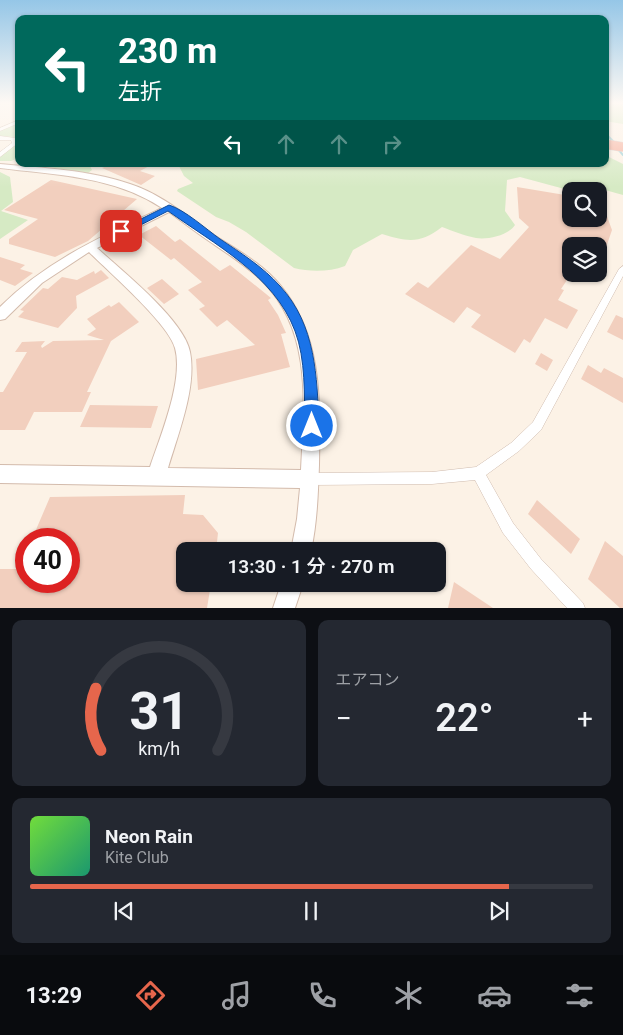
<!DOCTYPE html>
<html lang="ja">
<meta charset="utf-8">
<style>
:root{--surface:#171b24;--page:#242831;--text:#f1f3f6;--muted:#9ea1a6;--line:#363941;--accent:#e6664c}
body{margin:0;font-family:Roboto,"Noto Sans JP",sans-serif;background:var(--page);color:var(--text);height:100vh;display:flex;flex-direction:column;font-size:19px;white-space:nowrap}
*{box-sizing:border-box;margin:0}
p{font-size:16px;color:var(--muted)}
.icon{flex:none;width:28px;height:28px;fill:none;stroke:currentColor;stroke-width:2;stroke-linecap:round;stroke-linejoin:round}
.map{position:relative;height:608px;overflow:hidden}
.panel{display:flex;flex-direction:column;gap:12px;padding:12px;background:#0d0f14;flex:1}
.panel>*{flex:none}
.banner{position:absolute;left:15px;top:15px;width:594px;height:152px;border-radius:10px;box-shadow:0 1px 4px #0004;background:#00695c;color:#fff;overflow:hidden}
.buttons{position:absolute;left:562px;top:182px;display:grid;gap:10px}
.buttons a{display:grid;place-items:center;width:45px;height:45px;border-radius:10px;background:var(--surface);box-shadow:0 1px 4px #0004;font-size:25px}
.speed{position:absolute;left:15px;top:528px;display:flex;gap:10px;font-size:25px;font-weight:700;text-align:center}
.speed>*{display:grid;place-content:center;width:65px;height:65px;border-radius:50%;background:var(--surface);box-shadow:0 1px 4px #0004;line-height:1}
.speed .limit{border:8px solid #d22;background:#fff;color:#111}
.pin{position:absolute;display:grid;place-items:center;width:42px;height:42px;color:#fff;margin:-21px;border-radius:10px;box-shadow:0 2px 8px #0006}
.me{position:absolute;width:55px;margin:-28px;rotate:0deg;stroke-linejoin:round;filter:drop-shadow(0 0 4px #0008)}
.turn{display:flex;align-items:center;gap:18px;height:105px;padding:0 20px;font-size:22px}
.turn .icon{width:65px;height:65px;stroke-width:2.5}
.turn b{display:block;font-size:35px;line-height:42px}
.lanes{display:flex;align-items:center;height:48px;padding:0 20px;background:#0003;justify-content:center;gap:25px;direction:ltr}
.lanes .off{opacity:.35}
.big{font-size:38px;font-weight:600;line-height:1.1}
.panel .card{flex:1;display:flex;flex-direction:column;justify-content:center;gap:8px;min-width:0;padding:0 18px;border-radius:10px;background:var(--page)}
.panel .dial{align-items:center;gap:0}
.dial svg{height:130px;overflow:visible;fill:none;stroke:var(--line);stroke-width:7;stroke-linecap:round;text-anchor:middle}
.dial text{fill:var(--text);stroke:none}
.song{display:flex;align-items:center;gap:15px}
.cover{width:60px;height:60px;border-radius:8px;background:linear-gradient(135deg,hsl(100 70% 55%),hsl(160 70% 35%))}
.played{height:5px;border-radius:2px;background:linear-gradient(90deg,var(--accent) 85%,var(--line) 85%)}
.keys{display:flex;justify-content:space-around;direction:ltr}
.heat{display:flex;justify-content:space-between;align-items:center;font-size:28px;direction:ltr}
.panel .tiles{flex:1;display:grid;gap:12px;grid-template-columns:1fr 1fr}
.card:last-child{grid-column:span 2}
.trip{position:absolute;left:176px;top:542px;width:270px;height:50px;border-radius:10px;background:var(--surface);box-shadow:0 1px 4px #0004;font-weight:600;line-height:50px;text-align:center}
.dock{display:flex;height:80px;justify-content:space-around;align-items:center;background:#090b0e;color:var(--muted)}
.dock .icon{width:35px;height:35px}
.dock .current{color:var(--accent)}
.dock b{font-size:22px;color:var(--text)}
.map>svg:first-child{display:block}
</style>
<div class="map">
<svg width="623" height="608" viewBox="0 0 623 608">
<rect width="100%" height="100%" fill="#fcf2e6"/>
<!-- green -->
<path fill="#d6eac4" d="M 605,102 L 623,102 L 623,124 L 605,121 Z
M 19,120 L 19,158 L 11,161 L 0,161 L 0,157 L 18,141 L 14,137 L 0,136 L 0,129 Z
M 605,155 L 623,164 L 623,195 L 605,190 L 572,191 L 520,177 L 507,180 L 505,211 L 515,225 C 509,235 488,240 476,238 C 465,236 453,231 442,227 C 420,244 408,242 382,234 L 353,250 L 345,266 C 329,272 310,272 294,268 L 246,232 L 229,222 L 216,217 L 177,191 L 178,189 L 193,183 L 184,176 L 178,164 L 605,164 Z
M 29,164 L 94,164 L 90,166 L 92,170 L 88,173 Z
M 0,172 L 10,177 L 13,202 L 1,211 L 28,220 L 0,239 Z"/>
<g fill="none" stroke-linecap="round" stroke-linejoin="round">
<!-- stream -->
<path stroke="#a0d2d8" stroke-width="2" d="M 605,133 L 615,143
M 618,149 L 623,155"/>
</g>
<!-- building -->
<path fill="#f2cfbe" d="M 111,164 L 153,164 L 140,171 L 155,176 L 141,185 L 102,168 Z
M 51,180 L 83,187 L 137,199 L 88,241 L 55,257 L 9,244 L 9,239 L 38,219 L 4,210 Z
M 517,187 L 571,196 L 571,219 L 599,219 L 600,197 L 612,230 L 600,265 L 599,265 L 599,246 L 571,246 L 571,274 L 561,289 L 564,290 L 558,300 L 578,310 L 567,329 L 545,318 L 530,343 L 524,339 L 515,353 L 471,327 L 481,315 L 467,307 L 454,323 L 405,294 L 418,282 L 428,288 L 471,245 L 500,259 L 529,227 L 519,218 Z
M 156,226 L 175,242 L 180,239 L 220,271 L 230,265 L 271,298 L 268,300 L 278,315 L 286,333 L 281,334 L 290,367 L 198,390 L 196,359 L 255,345 L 227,320 L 217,327 L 199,309 L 205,306 L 188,290 L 202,282 L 174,258 L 171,260 L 139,235 Z
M 0,257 L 25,265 L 20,269 L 33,273 L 15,286 L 0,280 Z
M 101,270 L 109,278 L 76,296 L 77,308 L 58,328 L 18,317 L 24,311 L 20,310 L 43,288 L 48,289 L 62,277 L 77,280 L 94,271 L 95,274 Z
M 162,279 L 179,294 L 164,304 L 147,288 Z
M 119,302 L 139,322 L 111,341 L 87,392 L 91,392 L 82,412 L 34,412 L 25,430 L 0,430 L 0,392 L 3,392 L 27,352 L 15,352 L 22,342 L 45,341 L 41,346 L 42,348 L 53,341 L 104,340 L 87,335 L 96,329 L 87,319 L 109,305 L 111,307 Z
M 616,315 L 623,318 L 623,340 L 607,332 Z
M 541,353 L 553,360 L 547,371 L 535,364 Z
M 588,365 L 601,373 L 604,368 L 623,378 L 623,403 L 581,379 Z
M 90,405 L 158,406 L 151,428 L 80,427 Z
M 185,495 L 183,514 L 203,515 L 218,533 L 216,551 L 185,551 L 185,584 L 211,584 L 207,608 L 0,608 L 0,569 L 20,569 L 26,553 L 26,581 L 69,581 L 69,539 L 32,539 L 50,497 Z
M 537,500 L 580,539 L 571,554 L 528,514 Z
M 605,541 L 623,556 L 623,608 L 620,608 L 588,579 Z
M 454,582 L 493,608 L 448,608 Z"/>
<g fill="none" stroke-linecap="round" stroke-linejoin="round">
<defs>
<path id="street" d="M 19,120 L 19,123 L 0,131 L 0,128 Z
M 0,136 L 15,138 L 18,143 L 0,157 L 0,152 L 12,143 L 11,140 L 0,140 Z
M 623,266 L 623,276 L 541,430 L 519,451 L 486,475 L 513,523 L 541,559 L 583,603 L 585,608 L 567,608 L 531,569 L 503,533 L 475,480 L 432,484 L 310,485 L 306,483 L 304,479 L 306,475 L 310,473 L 432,472 L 476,467 L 511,443 L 533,422 L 619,269 Z"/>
<path id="secondary" d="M 0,164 C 43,168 89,170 130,184 C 161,194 185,215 211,233 C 235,249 262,263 280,285 C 323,336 320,402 319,465 C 318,494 317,523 311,551 L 291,551 L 297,519 L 300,488 L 0,483 L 0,465 L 150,467 C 160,437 184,380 175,348 C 169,324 109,272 89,252 L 42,283 L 5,319 L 0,320 L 0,307 C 46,261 104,235 162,208 C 114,176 56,175 0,168 ZM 169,212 C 181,221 193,230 206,239 C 225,252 246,265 263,282 C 313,332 304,406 301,470 L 168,468 C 178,434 197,387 190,352 C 184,320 122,271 97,248 Z
M 281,584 L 303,584 L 295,608 L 273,608 Z"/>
</defs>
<!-- street casing -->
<use href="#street" stroke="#d0bcaf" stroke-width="1"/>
<!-- secondary casing -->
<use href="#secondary" stroke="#d3bbac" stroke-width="2"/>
<!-- street -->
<use href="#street" fill="#fff" fill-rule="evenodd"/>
<!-- secondary -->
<use href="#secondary" fill="#fff" fill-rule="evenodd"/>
<defs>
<path id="highway-bridge" d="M 605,144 L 623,147"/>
</defs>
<!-- highway-bridge casing -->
<use href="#highway-bridge" stroke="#d9d0cd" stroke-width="10" stroke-linecap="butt"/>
<!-- highway-bridge -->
<use href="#highway-bridge" stroke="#f6b09d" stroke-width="9"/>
</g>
<!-- sky -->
<linearGradient id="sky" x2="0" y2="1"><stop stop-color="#95c6e7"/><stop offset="0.55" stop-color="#fef9f4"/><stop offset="1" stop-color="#fef9f4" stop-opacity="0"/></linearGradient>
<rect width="623" height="187" fill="url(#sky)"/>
<!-- route -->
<path fill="#1a73e8" stroke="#114b97" d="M 169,205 C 185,210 206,229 220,239 C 241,253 263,267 280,286 C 316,325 317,377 319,426 L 317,431 L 312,434 L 307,431 L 305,426 C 304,395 306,360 295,331 C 274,275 214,244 168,211 L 125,233 L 118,233 L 117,231 Z"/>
</svg>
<div class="buttons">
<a><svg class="icon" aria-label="search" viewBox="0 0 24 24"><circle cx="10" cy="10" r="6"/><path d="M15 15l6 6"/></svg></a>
<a><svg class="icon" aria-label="layers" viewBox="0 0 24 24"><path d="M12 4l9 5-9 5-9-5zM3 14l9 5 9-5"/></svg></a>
</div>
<div class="speed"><div class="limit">40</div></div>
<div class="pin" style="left:121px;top:231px;background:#d93025"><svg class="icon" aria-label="arrive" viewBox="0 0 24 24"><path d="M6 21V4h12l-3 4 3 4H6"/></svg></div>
<svg class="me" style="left:312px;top:426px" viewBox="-20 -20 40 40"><circle r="17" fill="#1a73e8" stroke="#fff" stroke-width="3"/><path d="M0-11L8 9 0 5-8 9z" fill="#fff"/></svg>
<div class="trip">13:30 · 1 分 · 270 m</div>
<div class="banner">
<div class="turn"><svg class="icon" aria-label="left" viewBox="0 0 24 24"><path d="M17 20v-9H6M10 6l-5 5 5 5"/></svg><div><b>230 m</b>左折</div></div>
<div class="lanes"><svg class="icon" aria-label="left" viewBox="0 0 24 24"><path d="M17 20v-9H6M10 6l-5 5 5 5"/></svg><svg class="icon off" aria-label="ahead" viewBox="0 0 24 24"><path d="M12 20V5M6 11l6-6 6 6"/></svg><svg class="icon off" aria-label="ahead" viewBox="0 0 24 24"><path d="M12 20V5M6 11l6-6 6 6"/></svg><svg class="icon off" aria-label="right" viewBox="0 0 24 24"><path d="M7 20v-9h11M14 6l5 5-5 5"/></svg></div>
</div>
</div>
<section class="panel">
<div class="tiles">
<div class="card dial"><svg viewBox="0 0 100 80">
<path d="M14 69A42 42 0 1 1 86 69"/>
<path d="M14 69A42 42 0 0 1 11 31" stroke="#e6664c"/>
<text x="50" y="56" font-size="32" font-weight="700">31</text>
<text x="50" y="72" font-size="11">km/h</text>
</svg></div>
<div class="card"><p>エアコン</p>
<div class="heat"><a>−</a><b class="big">22°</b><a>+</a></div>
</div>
<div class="card">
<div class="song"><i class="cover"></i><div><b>Neon Rain</b><p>Kite Club</p></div></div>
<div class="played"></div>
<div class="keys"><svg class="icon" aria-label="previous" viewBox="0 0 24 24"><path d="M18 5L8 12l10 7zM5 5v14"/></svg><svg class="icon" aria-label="pause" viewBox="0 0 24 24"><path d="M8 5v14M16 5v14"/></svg><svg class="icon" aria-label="next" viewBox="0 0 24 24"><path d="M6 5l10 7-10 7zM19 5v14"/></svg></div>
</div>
</div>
</section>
<nav class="dock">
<b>13:29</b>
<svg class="icon current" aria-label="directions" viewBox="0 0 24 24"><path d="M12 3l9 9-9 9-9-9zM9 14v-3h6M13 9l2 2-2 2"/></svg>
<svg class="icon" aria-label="music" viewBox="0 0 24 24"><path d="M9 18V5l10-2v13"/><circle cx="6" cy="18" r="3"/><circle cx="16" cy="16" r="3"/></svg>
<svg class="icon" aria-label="phone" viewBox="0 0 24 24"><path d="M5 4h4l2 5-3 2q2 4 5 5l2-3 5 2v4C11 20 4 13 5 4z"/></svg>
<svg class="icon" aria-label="climate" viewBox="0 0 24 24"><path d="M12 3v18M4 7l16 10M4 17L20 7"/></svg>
<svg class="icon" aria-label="car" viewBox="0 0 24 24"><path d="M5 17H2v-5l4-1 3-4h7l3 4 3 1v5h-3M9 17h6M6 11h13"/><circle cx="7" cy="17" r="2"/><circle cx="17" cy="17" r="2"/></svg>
<svg class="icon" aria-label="filters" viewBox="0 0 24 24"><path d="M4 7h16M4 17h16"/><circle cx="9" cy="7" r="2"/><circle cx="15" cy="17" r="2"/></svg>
</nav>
